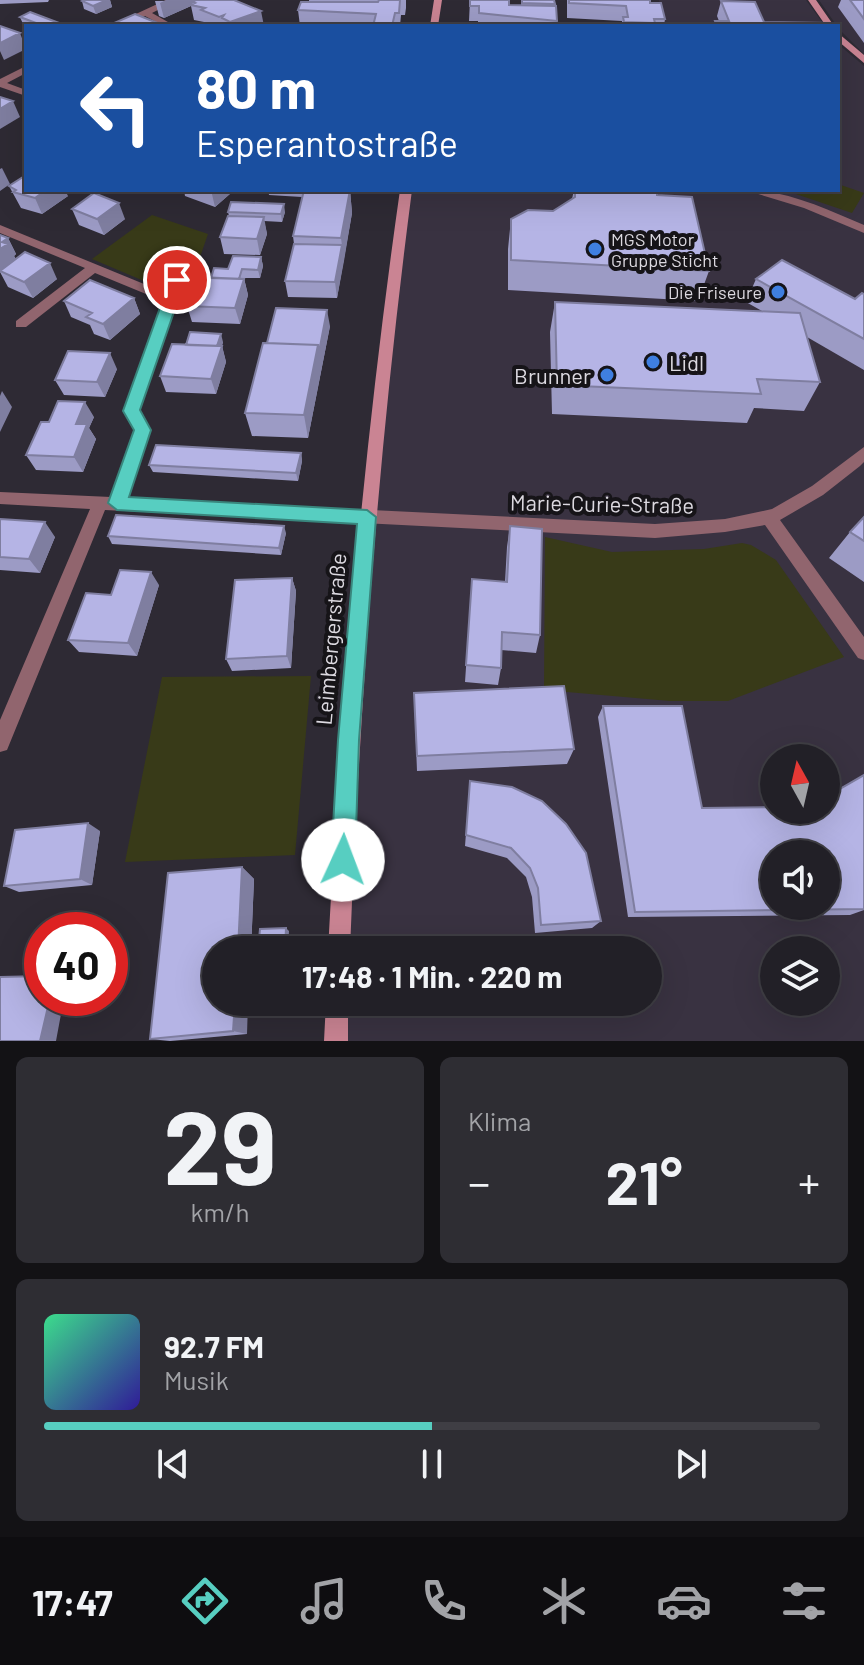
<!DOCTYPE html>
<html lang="de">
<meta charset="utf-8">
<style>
:root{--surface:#222027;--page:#2e2d33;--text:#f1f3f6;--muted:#a2a3a7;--line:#3f3e44;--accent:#57cec1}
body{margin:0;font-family:Barlow,sans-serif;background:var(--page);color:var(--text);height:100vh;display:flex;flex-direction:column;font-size:30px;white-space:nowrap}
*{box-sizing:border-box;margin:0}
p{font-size:26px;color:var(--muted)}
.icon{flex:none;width:44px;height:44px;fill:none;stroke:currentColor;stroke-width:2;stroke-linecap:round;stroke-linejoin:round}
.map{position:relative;height:1041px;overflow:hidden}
.details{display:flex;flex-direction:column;gap:16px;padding:16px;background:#131215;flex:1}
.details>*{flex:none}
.banner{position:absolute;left:24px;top:24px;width:816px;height:168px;border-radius:0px;box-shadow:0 8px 32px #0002,0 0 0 2px var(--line);background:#1a4fa0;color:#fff;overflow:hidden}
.needle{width:52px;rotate:352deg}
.buttons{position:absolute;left:760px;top:744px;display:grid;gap:16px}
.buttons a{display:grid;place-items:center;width:80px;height:80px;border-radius:50%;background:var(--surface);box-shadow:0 8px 32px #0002,0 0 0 2px var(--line);font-size:40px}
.speed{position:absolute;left:24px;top:912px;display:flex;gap:16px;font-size:40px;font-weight:700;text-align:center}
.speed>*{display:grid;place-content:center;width:104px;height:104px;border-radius:50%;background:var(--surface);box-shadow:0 8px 32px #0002,0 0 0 2px var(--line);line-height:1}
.speed .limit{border:12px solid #d22;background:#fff;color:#111}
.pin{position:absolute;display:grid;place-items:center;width:68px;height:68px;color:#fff;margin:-34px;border:4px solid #fff;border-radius:50%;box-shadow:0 2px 8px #0007}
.me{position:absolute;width:88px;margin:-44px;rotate:2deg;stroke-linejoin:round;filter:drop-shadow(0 0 6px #0008)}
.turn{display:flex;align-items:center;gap:28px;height:168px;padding:0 40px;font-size:36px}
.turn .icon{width:104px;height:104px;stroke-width:2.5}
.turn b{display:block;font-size:56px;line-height:68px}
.big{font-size:60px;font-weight:700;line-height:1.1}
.details .widget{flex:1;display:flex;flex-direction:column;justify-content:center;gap:12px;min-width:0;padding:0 28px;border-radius:12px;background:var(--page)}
.details .dial{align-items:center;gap:0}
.dial b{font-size:104px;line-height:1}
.song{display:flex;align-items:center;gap:24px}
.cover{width:96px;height:96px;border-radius:12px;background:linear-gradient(135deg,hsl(150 70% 55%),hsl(250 70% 35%))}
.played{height:8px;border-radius:4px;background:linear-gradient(90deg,var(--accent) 50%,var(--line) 50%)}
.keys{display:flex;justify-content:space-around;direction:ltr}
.heat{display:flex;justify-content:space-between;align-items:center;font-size:44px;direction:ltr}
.details .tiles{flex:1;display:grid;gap:16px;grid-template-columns:1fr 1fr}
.widget:last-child{grid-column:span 2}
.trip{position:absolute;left:202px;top:936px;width:460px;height:80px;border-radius:40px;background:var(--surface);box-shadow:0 8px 32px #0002,0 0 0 2px var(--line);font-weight:700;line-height:80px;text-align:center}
.dock{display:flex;height:128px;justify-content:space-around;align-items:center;background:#0e0d10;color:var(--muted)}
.dock .icon{width:56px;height:56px}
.dock .selected{color:var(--accent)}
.dock b{font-size:36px;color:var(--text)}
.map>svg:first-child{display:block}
</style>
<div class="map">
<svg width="864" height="1041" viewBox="0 0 864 1041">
<rect width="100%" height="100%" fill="#2e2a34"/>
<!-- built -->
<path fill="#393241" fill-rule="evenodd" d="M 659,0 L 806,0 L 825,26 L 665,26 Z
M 819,0 L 864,0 L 864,54 L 839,29 Z
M 838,44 L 864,66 L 864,1041 L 336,1041 L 337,1002 L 648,1002 L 648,950 L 339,950 L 348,740 L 406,190 L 838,190 ZM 774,758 L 826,758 L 826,810 L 774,810 ZM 774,854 L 826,854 L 826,906 L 774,906 ZM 774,950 L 826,950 L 826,1002 L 774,1002 Z"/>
<!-- green -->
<path fill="#383a18" d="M 838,184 L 864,193 L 852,213 L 784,190 L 838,190 Z
M 152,215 L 208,234 L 198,263 L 176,262 L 151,284 L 92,259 Z
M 545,537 L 612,552 L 704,549 L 742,543 L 751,545 L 776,560 L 844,657 L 728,701 L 670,701 L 544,690 Z
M 311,676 L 295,855 L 125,862 L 162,677 Z"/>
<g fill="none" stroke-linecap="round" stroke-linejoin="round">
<!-- street -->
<path fill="#91656e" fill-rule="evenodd" d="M 166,0 L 177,0 L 152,13 L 175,26 L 164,26 L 145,16 L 121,26 L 110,26 Z
M 26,66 L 26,73 L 7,83 L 26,90 L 26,96 L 0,87 L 0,79 Z
M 745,190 C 787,190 826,209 864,225 L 864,233 L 804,208 Z
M 0,225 L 166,293 L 173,277 L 177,276 L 183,280 L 138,411 L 150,430 L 127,498 L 655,524 L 725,519 L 772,509 L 812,486 L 864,447 L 864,462 L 860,466 L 823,495 L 780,520 L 864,637 L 864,660 L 858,658 L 765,525 L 725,532 L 655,538 L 105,510 L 7,750 L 0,752 L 0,720 L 90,509 L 0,504 L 0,492 L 111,497 L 136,430 L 124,411 L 163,301 L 95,273 L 26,327 L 16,327 L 16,321 L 85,268 L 0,233 Z"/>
<!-- secondary -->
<path fill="#ca8493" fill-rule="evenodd" d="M 434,0 L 442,0 L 438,26 L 430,26 Z
M 808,0 L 816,0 L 834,26 L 826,26 Z
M 838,33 L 864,55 L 864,63 L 838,41 Z
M 400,190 L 412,190 C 379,443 360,696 350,950 L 328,950 C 342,695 364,442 400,190 Z
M 326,1002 L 348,1002 L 348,1041 L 324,1041 Z"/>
</g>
<!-- wall -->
<path fill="#9c9bc5" d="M 0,0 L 49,0 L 48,2 L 0,4 Z
M 84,0 L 110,0 L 112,7 L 96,14 L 84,9 L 82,1 Z
M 234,0 L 264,26 L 207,26 L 204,25 L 204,22 L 194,20 L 191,6 L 164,18 L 159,16 L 155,1 Z
M 309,0 L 406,0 L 406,8 L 405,15 L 401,15 L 400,26 L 300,26 L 298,10 L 309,2 Z
M 470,0 L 509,5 L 521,5 L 522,0 L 554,0 L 557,21 L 557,26 L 478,26 L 478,21 L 469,21 Z
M 567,0 L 650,0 L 650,3 L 665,19 L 664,26 L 622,26 L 622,21 L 567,18 Z
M 841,0 L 864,0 L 864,43 L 838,7 Z
M 721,1 L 764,22 L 833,26 L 714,26 L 715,21 L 719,21 L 717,16 Z
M 20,17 L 67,26 L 27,26 L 23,24 Z
M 9,186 L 68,196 L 42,214 L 21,208 Z
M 184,190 L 231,190 L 231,193 L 215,207 L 185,196 Z
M 255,190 L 267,190 L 266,194 L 256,193 Z
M 268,190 L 304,190 L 302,197 L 269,195 Z
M 350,190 L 352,213 L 337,298 L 288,297 L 285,281 L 294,244 L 293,236 Z
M 574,190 L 657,190 L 657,195 L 709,271 L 698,301 L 508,290 L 508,249 L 511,219 L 553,211 L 572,199 Z
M 72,209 L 125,219 L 104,235 L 79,225 Z
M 228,212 L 285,212 L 282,222 L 264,221 L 267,234 L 260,255 L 224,254 L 220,237 L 229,216 Z
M 0,235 L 8,238 L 16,254 L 14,256 L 16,259 L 57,279 L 33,298 L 8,287 L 0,272 Z
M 261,257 L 263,266 L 260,278 L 244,278 L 248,295 L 240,324 L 192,322 L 187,306 L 228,269 Z
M 756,279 L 855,299 L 864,294 L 864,370 L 807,337 L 820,382 L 804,411 L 754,408 L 747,423 L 552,414 L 550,332 L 555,302 L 762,311 L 746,302 Z
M 134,298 L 140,314 L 110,340 L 94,334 L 90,325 L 71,317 L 64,301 Z
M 330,326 L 308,438 L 252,436 L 245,413 L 267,343 Z
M 223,342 L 222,346 L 226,362 L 216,394 L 166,392 L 160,376 L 186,345 Z
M 117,369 L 105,397 L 64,395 L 55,380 Z
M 94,417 L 89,428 L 96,439 L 83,472 L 36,470 L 26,455 L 49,422 Z
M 301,453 L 302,461 L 298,481 L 153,472 L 149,465 Z
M 864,517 L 864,582 L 829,558 L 850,532 Z
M 0,519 L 55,537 L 40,573 L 0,570 Z
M 510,526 L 540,635 L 536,653 L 501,650 L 501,668 L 498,685 L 465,682 L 472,579 L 505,582 L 507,547 Z
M 286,533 L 281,555 L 112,544 L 108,536 Z
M 292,578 L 296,591 L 291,668 L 232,671 L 226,659 Z
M 159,585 L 137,656 L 79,652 L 68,640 L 111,595 Z
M 414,693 L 574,749 L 567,764 L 417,771 Z
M 603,706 L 702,808 L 864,910 L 850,915 L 628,917 L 598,717 Z
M 470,781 L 601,921 L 592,928 L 535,933 L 532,897 L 526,877 L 507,858 L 465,846 Z
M 100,831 L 92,885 L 19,892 L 4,886 Z
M 242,867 L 254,879 L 251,950 L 216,950 L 247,1034 L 170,1041 L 150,1039 Z"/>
<!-- shaded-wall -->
<path fill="#7f7ea0" d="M 107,0 L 110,0 L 112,7 L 96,14 L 93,6 Z
M 166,0 L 204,0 L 192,2 L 193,5 L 164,18 L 160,3 Z
M 261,11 L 264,26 L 231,26 L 230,22 Z
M 20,33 L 26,49 L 4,60 L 0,51 L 0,43 Z
M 13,101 L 20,117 L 0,129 L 0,109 Z
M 2,168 L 10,184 L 0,191 L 0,169 Z
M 46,190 L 65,190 L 68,196 L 42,214 L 35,198 Z
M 211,190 L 231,190 L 231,193 L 215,207 Z
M 350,190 L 352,213 L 344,261 L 341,238 Z
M 119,203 L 125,219 L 104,235 L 97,219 Z
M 284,204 L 285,212 L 282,222 L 281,214 Z
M 264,217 L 267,234 L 260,255 L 257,239 Z
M 8,238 L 16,254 L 14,256 L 16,260 L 0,272 L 0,249 L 2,242 Z
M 342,245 L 344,261 L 337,298 L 335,282 Z
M 261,257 L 263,266 L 260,278 L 258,270 Z
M 50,263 L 57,279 L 33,298 L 24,282 Z
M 244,279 L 248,295 L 240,324 L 235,308 Z
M 134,298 L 140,314 L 110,340 L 103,324 Z
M 327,310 L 330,326 L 308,438 L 304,415 L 318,345 Z
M 221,334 L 223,342 L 218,356 L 216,348 Z
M 222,346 L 226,362 L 216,394 L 211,379 Z
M 110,353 L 117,369 L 105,397 L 97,382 Z
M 2,391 L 12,407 L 0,432 L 0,396 Z
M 85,402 L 94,417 L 89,428 L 96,439 L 83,472 L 74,457 L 76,424 Z
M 301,453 L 302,461 L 298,481 L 296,473 Z
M 45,522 L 55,537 L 40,573 L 29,559 Z
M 284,526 L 286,533 L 281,555 L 279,548 Z
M 151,572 L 159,585 L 137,656 L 128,643 Z
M 292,578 L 296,591 L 291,668 L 287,656 Z
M 88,823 L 100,831 L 92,885 L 80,879 Z
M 242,867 L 254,879 L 251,950 L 238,950 Z
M 286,928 L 289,931 L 288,950 L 285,950 Z
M 50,998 L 64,998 L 56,1041 L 40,1041 Z
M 235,1002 L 248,1002 L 247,1034 L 233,1031 Z"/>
<!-- building -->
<path fill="#b5b4e5" stroke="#7f7ea0" stroke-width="2" fill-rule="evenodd" d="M 84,0 L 107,0 L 93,6 L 82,1 Z
M 196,0 L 234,0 L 261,11 L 230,22 L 222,18 L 224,15 L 219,17 L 201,10 L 205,8 L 191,5 L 195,3 L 192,2 Z
M 379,0 L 400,0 L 399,13 L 395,13 L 392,26 L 373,26 L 376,14 L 298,10 L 301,2 L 378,2 Z
M 470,0 L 509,0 L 509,5 L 556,6 L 557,21 L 479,13 L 479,6 L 470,6 Z
M 522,0 L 554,0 L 555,4 L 522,3 Z
M 569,0 L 650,0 L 650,3 L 661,3 L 665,19 L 654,19 L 655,23 L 624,22 L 623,17 L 628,17 L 626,6 L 569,3 Z
M 850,0 L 864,0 L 864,19 Z
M 721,1 L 755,2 L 764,22 L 831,23 L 833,26 L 717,26 L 715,21 L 729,21 Z
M 30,12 L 67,26 L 44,26 L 20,17 Z
M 135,14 L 165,26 L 120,26 L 114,23 Z
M 0,26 L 20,33 L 0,43 Z
M 0,97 L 13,101 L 0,109 Z
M 26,175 L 26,190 L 46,190 L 35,198 L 13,192 L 16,190 L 9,186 Z
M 304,190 L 350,190 L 341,238 L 293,236 Z
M 575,190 L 657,190 L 657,195 L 692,197 L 709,271 L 511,260 L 511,219 L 528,210 L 553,211 L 575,197 Z
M 94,193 L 119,203 L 97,219 L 72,209 Z
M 231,202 L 284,204 L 281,214 L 228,212 Z
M 228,216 L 264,217 L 257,239 L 220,237 Z
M 0,235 L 8,238 L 2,242 L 8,244 L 0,249 Z
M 294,244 L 342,245 L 335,282 L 285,281 Z
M 25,252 L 50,263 L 24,282 L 0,271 Z
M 233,256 L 261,257 L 258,270 L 242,269 L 239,279 L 211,278 L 214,268 L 228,269 Z
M 782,260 L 855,299 L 862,293 L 864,294 L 864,339 L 756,279 Z
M 197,277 L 244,279 L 235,308 L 187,306 Z
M 90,280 L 134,298 L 103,324 L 86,317 L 92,313 L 64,301 Z
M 555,302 L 800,313 L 820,382 L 757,379 L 761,394 L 557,385 Z
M 276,308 L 327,310 L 319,352 L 318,345 L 267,343 Z
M 190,332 L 221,334 L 217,346 L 186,345 Z
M 263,343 L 318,345 L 304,415 L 245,413 Z
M 172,344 L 222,346 L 211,379 L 160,376 Z
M 68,351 L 110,353 L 97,382 L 55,380 Z
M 58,401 L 85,402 L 76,424 L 87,424 L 74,457 L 26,455 L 41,422 L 49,422 Z
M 156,445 L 301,453 L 296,473 L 149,465 Z
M 116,515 L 284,526 L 279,548 L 108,536 Z
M 864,517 L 864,541 L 850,532 Z
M 0,519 L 45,522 L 29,559 L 0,557 Z
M 510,526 L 542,529 L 540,635 L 502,632 L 501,668 L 466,665 L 472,579 L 507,582 Z
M 120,570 L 151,572 L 128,643 L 68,640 L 86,593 L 111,595 Z
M 292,578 L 287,656 L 226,659 L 235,580 Z
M 564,686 L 574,749 L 417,756 L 414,693 Z
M 603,706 L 682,706 L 702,808 L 774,807 L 774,810 L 826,810 L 826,797 L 864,775 L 864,909 L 635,912 ZM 774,854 L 826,854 L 826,906 L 774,906 Z
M 470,781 L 512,787 L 542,801 L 566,824 L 586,853 L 601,921 L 541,925 L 538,888 L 530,868 L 511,848 L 466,835 Z
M 88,823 L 80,879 L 4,886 L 15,830 Z
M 242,867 L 238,950 L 216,950 L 216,1002 L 235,1002 L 233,1031 L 150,1039 L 168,873 Z
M 286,928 L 285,950 L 258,950 L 260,929 Z
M 42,976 L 42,998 L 50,998 L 40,1041 L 0,1041 L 0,977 Z"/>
<!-- route -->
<path fill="#57cec1" stroke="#39867d" stroke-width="2" d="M 177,276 L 185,280 L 140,410 L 151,430 L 129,497 L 367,510 L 376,517 L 359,740 L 355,860 L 352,868 L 343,872 L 335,868 L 331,860 L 338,740 L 357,524 L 117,510 L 108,503 L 134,430 L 123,411 L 170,280 Z"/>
<!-- markers -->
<g fill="#3f7fe0" stroke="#161418" stroke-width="3">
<circle cx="595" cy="249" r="8"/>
<circle cx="778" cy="292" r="8"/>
<circle cx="653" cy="362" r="8"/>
<circle cx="607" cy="375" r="8"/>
</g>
<g text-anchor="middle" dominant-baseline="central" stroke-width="8" stroke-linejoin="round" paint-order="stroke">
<!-- far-poi labels -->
<g font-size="18" fill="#dcd9e0" stroke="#161418" text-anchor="start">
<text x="611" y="239">MGS Motor<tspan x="611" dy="21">Gruppe Sticht</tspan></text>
<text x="762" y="292" text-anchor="end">Die Friseure</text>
</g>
<!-- poi labels -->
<g font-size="22" fill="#dcd9e0" stroke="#161418" text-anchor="start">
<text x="669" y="362">Lidl</text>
<text x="591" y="375" text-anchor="end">Brunner</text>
</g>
<!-- street labels -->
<g font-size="22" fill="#dcd9e0" stroke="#161418">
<text transform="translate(602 503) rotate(1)">Marie-Curie-Straße</text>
<text transform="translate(330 639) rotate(-85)">Leimbergerstraße</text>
</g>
</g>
</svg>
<div class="buttons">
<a><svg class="needle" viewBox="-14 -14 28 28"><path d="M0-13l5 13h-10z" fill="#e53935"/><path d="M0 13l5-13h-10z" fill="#a2a3a7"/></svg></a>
<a><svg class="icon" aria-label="sound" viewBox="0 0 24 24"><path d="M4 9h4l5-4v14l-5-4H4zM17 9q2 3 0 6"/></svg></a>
<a><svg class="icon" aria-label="layers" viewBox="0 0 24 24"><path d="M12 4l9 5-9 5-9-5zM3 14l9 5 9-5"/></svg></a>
</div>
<div class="speed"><div class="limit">40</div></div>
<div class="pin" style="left:177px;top:280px;background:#d93025"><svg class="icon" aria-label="arrive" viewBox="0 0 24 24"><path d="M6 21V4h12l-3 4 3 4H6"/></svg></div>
<svg class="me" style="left:343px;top:860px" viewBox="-20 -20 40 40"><circle r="19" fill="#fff"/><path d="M0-13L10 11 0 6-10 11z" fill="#57cec1"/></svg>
<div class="trip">17:48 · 1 Min. · 220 m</div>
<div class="banner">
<div class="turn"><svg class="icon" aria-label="left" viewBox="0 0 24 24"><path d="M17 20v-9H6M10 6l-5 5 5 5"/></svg><div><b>80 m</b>Esperantostraße</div></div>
</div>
</div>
<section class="details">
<div class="tiles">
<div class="widget dial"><b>29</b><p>km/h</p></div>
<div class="widget"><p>Klima</p>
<div class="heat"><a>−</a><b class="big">21°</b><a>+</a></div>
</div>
<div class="widget">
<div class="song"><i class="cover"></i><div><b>92.7 FM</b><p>Musik</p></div></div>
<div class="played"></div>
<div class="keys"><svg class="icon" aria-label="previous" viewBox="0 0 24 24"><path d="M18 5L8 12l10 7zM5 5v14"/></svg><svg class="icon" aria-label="pause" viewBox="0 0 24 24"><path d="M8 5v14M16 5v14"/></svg><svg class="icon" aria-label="next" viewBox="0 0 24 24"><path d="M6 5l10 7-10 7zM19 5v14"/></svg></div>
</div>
</div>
</section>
<nav class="dock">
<b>17:47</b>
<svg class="icon selected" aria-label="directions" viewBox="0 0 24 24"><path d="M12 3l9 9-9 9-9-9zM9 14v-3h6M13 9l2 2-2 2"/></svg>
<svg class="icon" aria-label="music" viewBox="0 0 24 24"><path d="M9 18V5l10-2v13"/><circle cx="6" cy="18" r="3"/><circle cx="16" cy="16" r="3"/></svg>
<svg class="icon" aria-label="phone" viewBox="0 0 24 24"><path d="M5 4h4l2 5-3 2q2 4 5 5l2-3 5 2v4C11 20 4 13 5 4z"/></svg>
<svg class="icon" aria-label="climate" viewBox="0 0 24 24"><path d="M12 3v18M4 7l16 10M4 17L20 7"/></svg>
<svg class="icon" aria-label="car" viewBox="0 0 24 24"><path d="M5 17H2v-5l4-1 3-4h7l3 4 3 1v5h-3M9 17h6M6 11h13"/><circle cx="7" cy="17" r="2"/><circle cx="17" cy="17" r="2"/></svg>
<svg class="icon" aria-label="filters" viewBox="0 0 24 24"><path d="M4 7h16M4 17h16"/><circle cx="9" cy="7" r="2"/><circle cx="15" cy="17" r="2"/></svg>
</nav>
